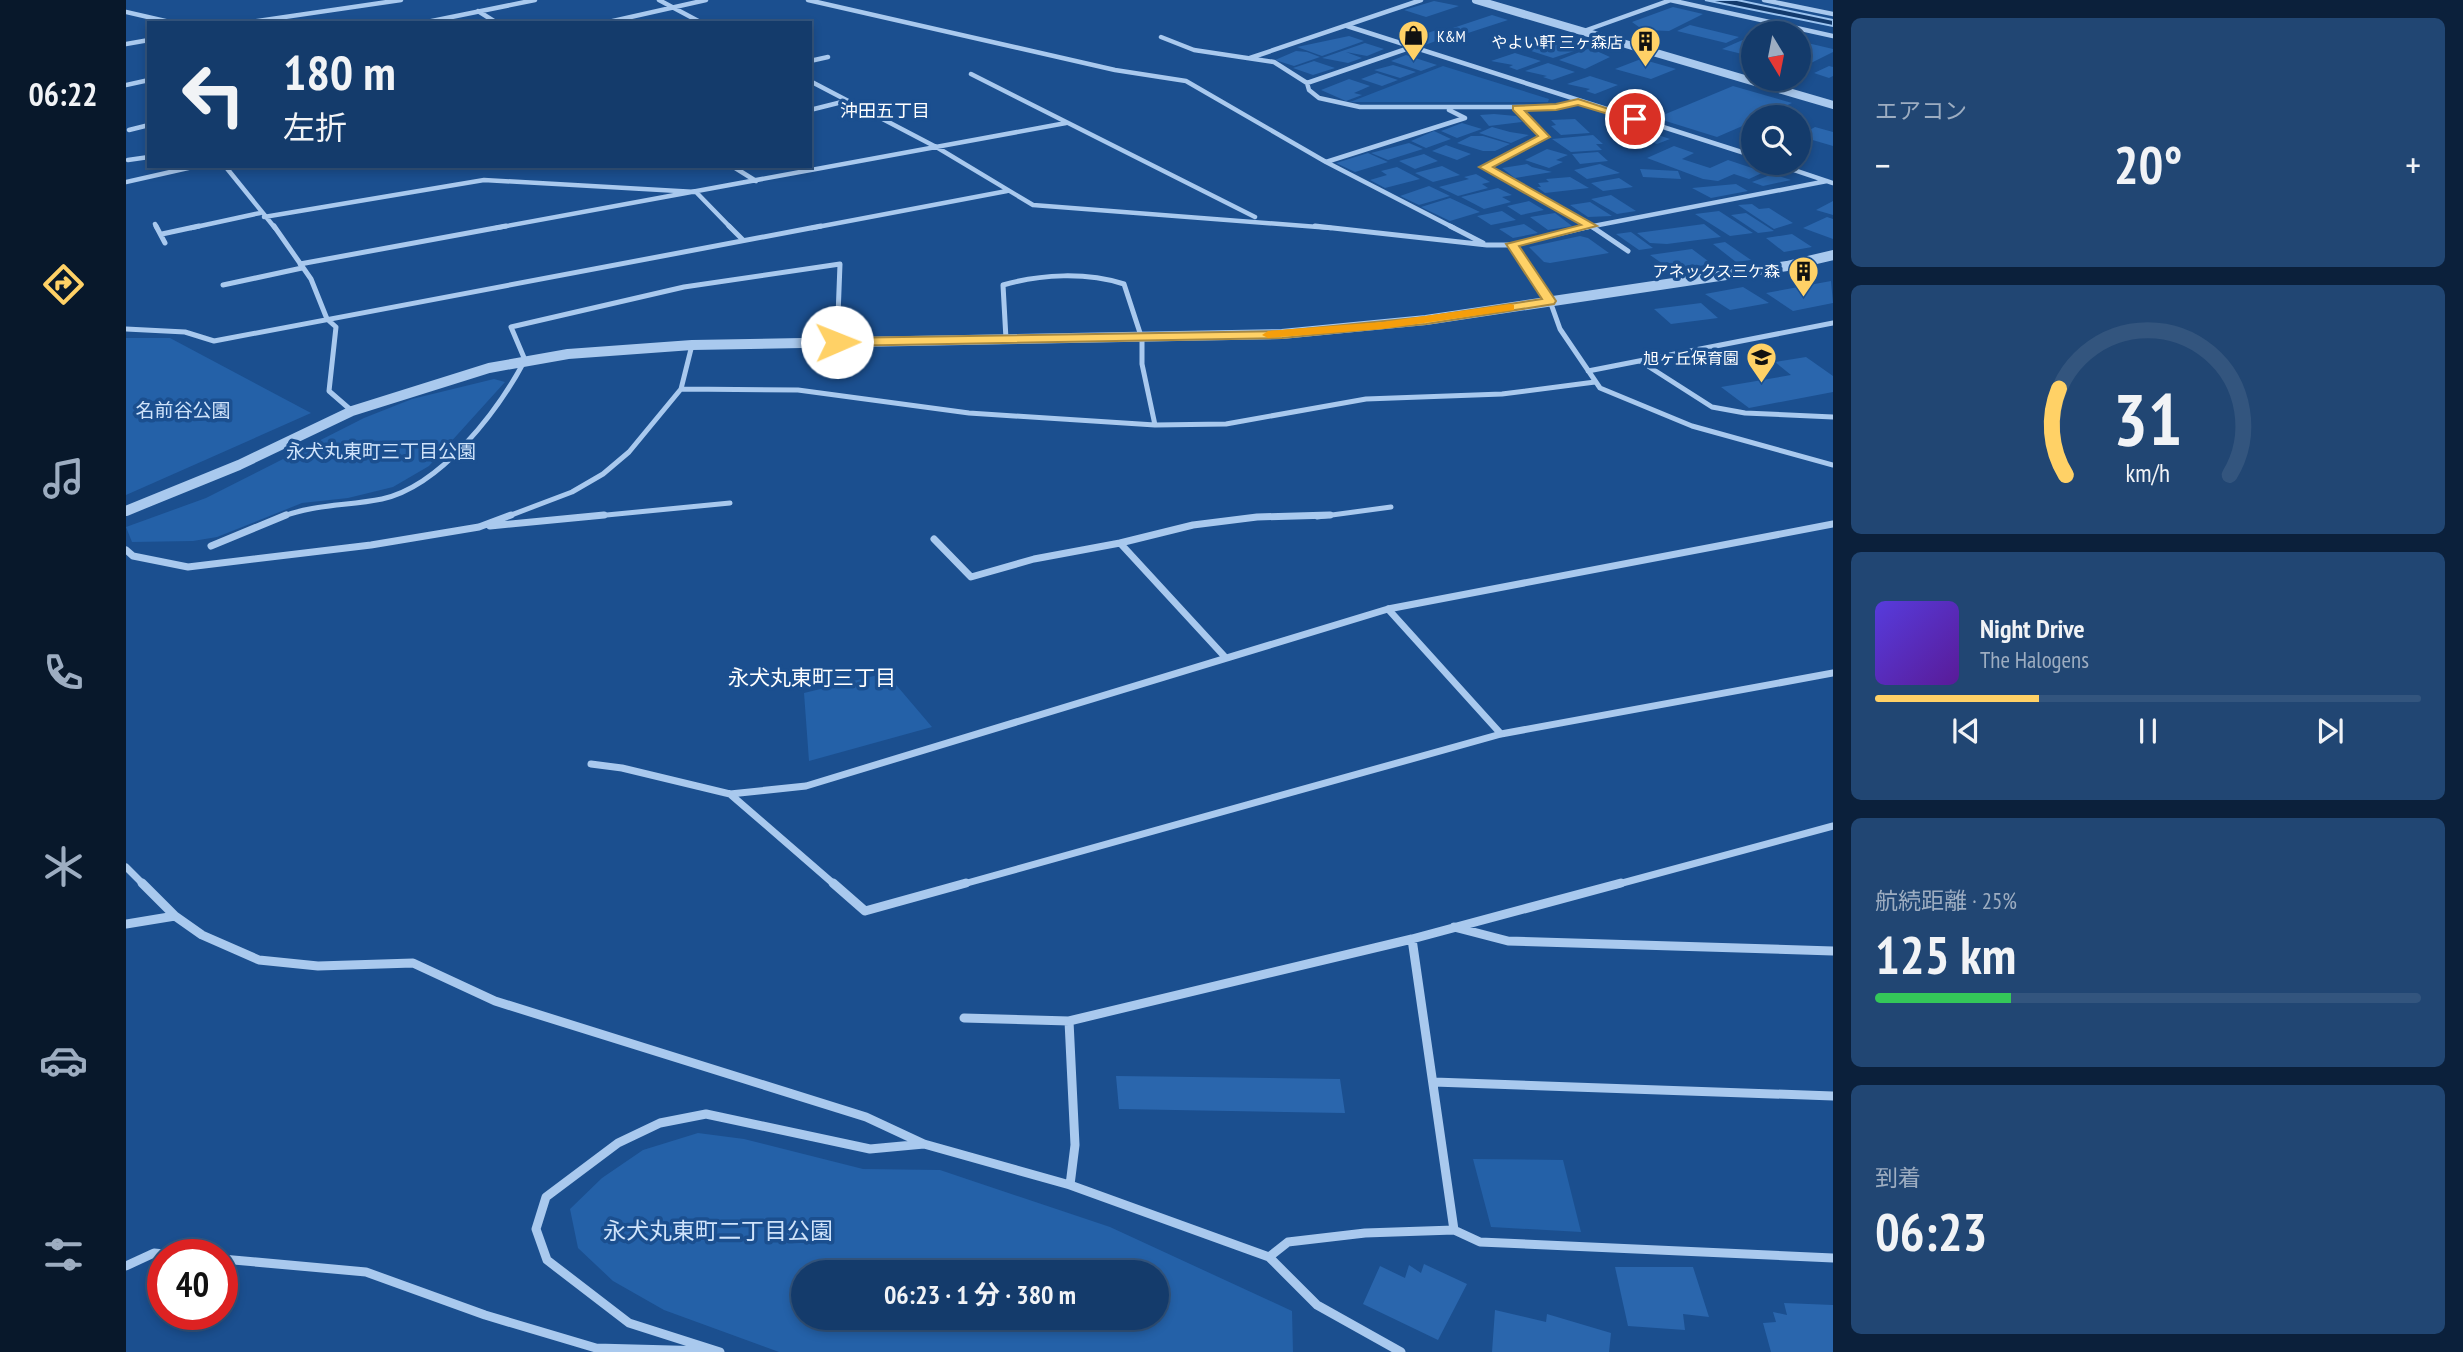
<!DOCTYPE html>
<html lang="ja">
<meta charset="utf-8">
<style>
:root{--surface:#143b6b;--page:#214673;--text:#f1f3f6;--muted:#9dadc1;--line:#33557e;--accent:#ffd166}
body{margin:0;font-family:"PT Sans Narrow","Noto Sans JP",sans-serif;background:var(--page);color:var(--text);height:100vh;display:flex;flex-direction:column;font-size:26px;white-space:nowrap}
*{box-sizing:border-box;margin:0}
p{font-size:23px;color:var(--muted)}
.icon{flex:none;width:38px;height:38px;fill:none;stroke:currentColor;stroke-width:2;stroke-linecap:round;stroke-linejoin:round}
.map{position:relative;flex:1;overflow:hidden}
.sheet{display:flex;flex-direction:column;gap:18px;padding:18px;background:#0b203b;width:630px}
.sheet>*{flex:none}
.banner{position:absolute;left:21px;top:21px;width:665px;height:147px;border-radius:0px;box-shadow:0 4px 10px #0003,0 0 0 2px var(--line);background:#143b6b;color:var(--text);overflow:hidden}
.needle{width:46px;rotate:170deg}
.fabs{position:absolute;left:1615px;top:21px;display:grid;gap:14px}
.fabs a{display:grid;place-items:center;width:70px;height:70px;border-radius:50%;background:var(--surface);box-shadow:0 4px 10px #0003,0 0 0 2px var(--line);font-size:35px}
.speed{position:absolute;left:21px;top:1239px;display:flex;gap:14px;font-size:35px;font-weight:700;text-align:center}
.speed>*{display:grid;place-content:center;width:91px;height:91px;border-radius:50%;background:var(--surface);box-shadow:0 4px 10px #0003,0 0 0 2px var(--line);line-height:1}
.speed .limit{border:10px solid #d22;background:#fff;color:#111}
.pin{position:absolute;display:grid;place-items:center;width:60px;height:60px;color:#fff;margin:-30px;border:4px solid #fff;border-radius:50%;box-shadow:0 2px 7px #0007}
.me{position:absolute;width:77px;margin:-38px;rotate:89deg;stroke-linejoin:round;filter:drop-shadow(0 0 5px #0008)}
.turn{display:flex;align-items:center;gap:24px;height:147px;padding:0 21px;font-size:32px}
.turn .icon{width:91px;height:91px;stroke-width:2.5}
.turn b{display:block;font-size:49px;line-height:60px}
.big{font-size:52px;font-weight:700;line-height:1.1}
.sheet .widget{flex:1;display:flex;flex-direction:column;justify-content:center;gap:10px;min-width:0;padding:0 24px;border-radius:10px;background:var(--page)}
.sheet .dial{align-items:center;gap:0}
.dial svg{height:182px;overflow:visible;fill:none;stroke:var(--line);stroke-width:7;stroke-linecap:round;text-anchor:middle}
.dial text{fill:var(--text);stroke:none}
.song{display:flex;align-items:center;gap:21px}
.cover{width:84px;height:84px;border-radius:10px;background:linear-gradient(135deg,hsl(250 70% 55%),hsl(270 70% 35%))}
.played{height:7px;border-radius:4px;background:linear-gradient(90deg,var(--accent) 30%,var(--line) 30%)}
.keys{display:flex;justify-content:space-around;direction:ltr}
.heat{display:flex;justify-content:space-between;align-items:center;font-size:38px;direction:ltr}
.charge{height:10px;border-radius:5px;background:linear-gradient(90deg,#34c759 25%,var(--line) 0)}
.trip{position:absolute;left:665px;top:1260px;width:378px;height:70px;border-radius:35px;background:var(--surface);box-shadow:0 4px 10px #0003,0 0 0 2px var(--line);font-weight:700;line-height:70px;text-align:center}
main{display:flex;flex:1;min-height:0}
.tabs{display:flex;flex-direction:column;width:126px;justify-content:space-around;align-items:center;background:#08182b;color:var(--muted)}
.tabs .icon{width:49px;height:49px}
.tabs .active{color:var(--accent)}
.tabs b{font-size:32px;color:var(--text)}
.map>svg:first-child{display:block}
</style>
<main>
<nav class="tabs">
<b>06:22</b>
<svg class="icon active" aria-label="directions" viewBox="0 0 24 24"><path d="M12 3l9 9-9 9-9-9zM9 14v-3h6M13 9l2 2-2 2"/></svg>
<svg class="icon" aria-label="music" viewBox="0 0 24 24"><path d="M9 18V5l10-2v13"/><circle cx="6" cy="18" r="3"/><circle cx="16" cy="16" r="3"/></svg>
<svg class="icon" aria-label="phone" viewBox="0 0 24 24"><path d="M5 4h4l2 5-3 2q2 4 5 5l2-3 5 2v4C11 20 4 13 5 4z"/></svg>
<svg class="icon" aria-label="climate" viewBox="0 0 24 24"><path d="M12 3v18M4 7l16 10M4 17L20 7"/></svg>
<svg class="icon" aria-label="car" viewBox="0 0 24 24"><path d="M5 17H2v-5l4-1 3-4h7l3 4 3 1v5h-3M9 17h6M6 11h13"/><circle cx="7" cy="17" r="2"/><circle cx="17" cy="17" r="2"/></svg>
<svg class="icon" aria-label="filters" viewBox="0 0 24 24"><path d="M4 7h16M4 17h16"/><circle cx="9" cy="7" r="2"/><circle cx="15" cy="17" r="2"/></svg>
</nav>
<div class="map">
<svg width="1707" height="1352" viewBox="0 0 1707 1352">
<rect width="100%" height="100%" fill="#1b4f8f"/>
<!-- green -->
<path fill="#2461a8" fill-rule="evenodd" d="M 1317,66 L 1423,99 L 1422,102 L 1224,102 Z
M 0,338 L 44,338 L 185,413 L 0,495 Z
M 368,379 L 379,382 L 303,466 L 267,487 L 222,498 L 176,503 L 91,537 L 67,541 L 6,542 L 0,527 L 80,498 L 238,418 L 286,399 Z
M 760,673 L 806,727 L 683,761 L 678,693 Z
M 572,1133 L 618,1139 L 737,1169 L 814,1170 L 984,1227 L 1166,1311 L 1167,1352 L 653,1352 L 538,1310 L 487,1281 L 452,1248 L 444,1209 L 476,1178 L 517,1150 ZM 1031,1272 L 1031,1318 L 677,1318 L 677,1272 Z
M 1347,1159 L 1437,1160 L 1455,1232 L 1365,1227 Z"/>
<!-- water -->
<path fill="#123a6d" stroke="#9cc4f0" stroke-width="2" d="M 1579,0 L 1611,0 L 1707,20 L 1707,26 Z"/>
<!-- building -->
<path fill="#2a66ad" d="M 1308,1 L 1333,6 L 1300,17 L 1278,10 Z
M 1547,7 L 1577,14 L 1543,31 L 1517,30 L 1506,22 Z
M 1366,15 L 1382,20 L 1342,33 L 1327,28 Z
M 1564,25 L 1613,37 L 1600,43 L 1551,31 Z
M 1310,30 L 1326,35 L 1299,45 L 1283,40 Z
M 1628,35 L 1628,57 L 1596,49 Z
M 1223,36 L 1238,41 L 1196,56 L 1171,47 Z
M 1673,41 L 1707,49 L 1707,52 L 1673,69 Z
M 1419,42 L 1436,46 L 1448,51 L 1427,58 L 1399,49 Z
M 1239,43 L 1258,49 L 1241,56 L 1220,52 L 1236,58 L 1222,63 L 1196,58 Z
M 1464,48 L 1484,57 L 1459,69 L 1433,60 Z
M 1170,51 L 1181,52 L 1194,57 L 1168,66 L 1149,60 Z
M 1389,53 L 1415,61 L 1391,70 L 1383,67 L 1387,65 L 1365,61 Z
M 1280,55 L 1311,65 L 1295,71 L 1265,61 Z
M 1515,59 L 1550,69 L 1525,79 L 1489,69 Z
M 1188,61 L 1209,68 L 1187,75 L 1167,68 Z
M 1422,63 L 1449,72 L 1426,80 L 1417,77 L 1421,76 L 1399,71 Z
M 1267,65 L 1290,72 L 1274,78 L 1248,70 Z
M 1703,66 L 1707,67 L 1707,76 L 1703,78 L 1688,73 Z
M 1251,73 L 1272,80 L 1256,86 L 1235,79 Z
M 1464,76 L 1492,85 L 1469,94 L 1460,91 L 1464,89 L 1441,84 Z
M 1223,79 L 1244,86 L 1228,93 L 1236,95 L 1220,101 L 1195,90 Z
M 1607,86 L 1666,103 L 1635,117 L 1628,117 L 1628,121 L 1591,137 L 1530,118 Z
M 1368,114 L 1390,116 L 1396,122 L 1363,126 L 1354,115 Z
M 1449,119 L 1464,133 L 1435,135 L 1425,126 L 1430,125 L 1425,120 Z
M 1336,123 L 1356,129 L 1331,138 L 1315,131 Z
M 1366,127 L 1384,132 L 1403,135 L 1385,143 L 1353,133 Z
M 1689,127 L 1707,132 L 1707,146 L 1673,136 Z
M 1308,131 L 1325,139 L 1300,148 L 1285,141 Z
M 1529,134 L 1544,139 L 1531,144 L 1517,139 Z
M 1467,135 L 1477,144 L 1470,144 L 1476,150 L 1445,152 L 1426,139 Z
M 1345,136 L 1357,136 L 1384,144 L 1369,151 L 1357,151 L 1331,143 Z
M 1283,143 L 1297,149 L 1262,160 L 1245,153 Z
M 1320,145 L 1345,154 L 1331,160 L 1306,151 Z
M 1548,146 L 1568,153 L 1556,159 L 1584,168 L 1602,160 L 1638,172 L 1623,179 L 1608,174 L 1592,181 L 1577,179 L 1521,158 Z
M 1421,149 L 1442,155 L 1430,160 L 1437,162 L 1423,168 L 1399,160 Z
M 1472,152 L 1482,161 L 1454,164 L 1446,154 Z
M 1242,153 L 1262,162 L 1229,172 L 1210,163 Z
M 1298,154 L 1312,161 L 1289,169 L 1273,161 Z
M 1401,164 L 1406,167 L 1426,172 L 1389,178 L 1376,168 Z
M 1474,164 L 1494,173 L 1461,179 L 1448,170 Z
M 1316,166 L 1334,175 L 1307,182 L 1289,173 Z
M 1271,167 L 1294,179 L 1259,188 L 1244,180 L 1261,175 L 1255,171 Z
M 1514,169 L 1552,171 L 1555,179 L 1517,177 Z
M 1350,174 L 1364,182 L 1356,184 L 1362,188 L 1332,196 L 1313,187 L 1343,179 L 1338,177 Z
M 1647,174 L 1665,180 L 1637,186 L 1626,182 Z
M 1444,177 L 1463,188 L 1419,193 L 1411,187 L 1415,187 L 1412,183 L 1423,182 L 1420,179 Z
M 1493,178 L 1507,187 L 1477,191 L 1465,183 Z
M 1610,184 L 1622,191 L 1585,198 L 1566,188 Z
M 1303,186 L 1324,196 L 1293,205 L 1274,196 Z
M 1372,188 L 1386,195 L 1376,197 L 1385,202 L 1358,209 L 1335,197 Z
M 1485,195 L 1510,211 L 1491,214 L 1465,199 Z
M 1324,198 L 1354,212 L 1324,221 L 1295,207 Z
M 1403,201 L 1418,210 L 1395,215 L 1381,206 Z
M 1707,201 L 1707,215 L 1690,210 Z
M 1464,202 L 1486,216 L 1462,217 L 1444,205 Z
M 1626,204 L 1633,209 L 1643,208 L 1667,223 L 1648,229 L 1612,205 Z
M 1376,211 L 1390,220 L 1365,225 L 1351,216 Z
M 1593,211 L 1627,233 L 1604,236 L 1569,214 Z
M 1429,213 L 1446,226 L 1422,230 L 1404,217 Z
M 1620,213 L 1648,231 L 1632,233 L 1605,215 Z
M 1701,217 L 1707,219 L 1707,239 L 1677,228 Z
M 1398,224 L 1412,233 L 1387,238 L 1373,229 Z
M 1578,224 L 1595,237 L 1541,244 L 1524,243 L 1511,233 Z
M 1505,232 L 1527,248 L 1513,250 L 1490,234 Z
M 1666,234 L 1686,247 L 1658,252 L 1640,238 Z
M 1454,236 L 1462,238 L 1483,253 L 1424,263 L 1418,262 L 1403,247 Z
M 1599,242 L 1625,260 L 1610,262 L 1587,244 Z
M 1566,249 L 1586,264 L 1546,270 L 1524,255 Z
M 1705,281 L 1707,303 L 1667,311 L 1640,293 Z
M 1617,287 L 1643,303 L 1604,310 L 1579,294 Z
M 1575,303 L 1592,318 L 1545,324 L 1528,309 Z
M 1680,357 L 1707,376 L 1707,392 L 1623,408 L 1595,387 L 1665,375 L 1649,362 Z
M 990,1076 L 1214,1079 L 1219,1113 L 993,1109 Z
M 1298,1264 L 1341,1284 L 1312,1340 L 1237,1304 L 1254,1266 L 1279,1278 L 1283,1265 L 1295,1273 Z
M 1489,1267 L 1567,1267 L 1583,1317 L 1557,1314 L 1559,1330 L 1502,1326 Z
M 1658,1303 L 1707,1305 L 1707,1352 L 1645,1352 L 1637,1323 L 1650,1322 L 1647,1312 L 1661,1315 Z
M 1369,1310 L 1420,1322 L 1421,1314 L 1485,1333 L 1483,1352 L 1366,1352 Z"/>
<g fill="none" stroke-linecap="round" stroke-linejoin="round">
<!-- minor-far3 -->
<path stroke="#a9c9ee" stroke-width="4.5" d="M 533,0 L 576,23
M 682,0 L 989,70 L 1060,81 L 1200,162 L 1328,228
M 1544,0 L 1707,36
M 1638,0 L 1707,14
M 352,11 L 371,23
M 0,12 L 48,23
M 118,23 L 275,0
M 296,23 L 409,0
M 478,23 L 580,0
M 1221,26 L 1628,156
M 1458,31 L 1545,0
M 1035,37 L 1068,50 L 1148,62 L 1181,83 L 1183,90 L 1193,98 L 1234,107 L 1430,107 L 1452,101
M 0,44 L 23,40
M 1124,58 L 1295,0
M 684,61 L 702,57
M 845,74 L 1129,217
M 684,81 L 812,148 L 907,205 L 1205,228
M 1181,83 L 1286,47
M 0,85 L 23,80
M 1391,108 L 1418,137 L 1359,167 L 1468,228
M 684,110 L 720,101
M 3,130 L 23,125
M 2,160 L 23,157
M 1200,162 L 1339,118 L 1323,110
M 1647,163 L 1707,183
M 99,166 L 149,228
M 606,166 L 630,181
M 0,182 L 71,166
M 138,217 L 358,180 L 570,192 L 605,228
M 29,224 L 31,228
M 65,228 L 134,213
M 370,228 L 940,123
M 686,228 L 881,191
M 1457,228 L 1701,181"/>
<!-- minor-far2 -->
<path stroke="#a9c9ee" stroke-width="5" d="M 30,226 L 39,243
M 148,226 L 185,279 L 201,319 L 210,327 L 203,391 L 226,411
M 603,226 L 617,240
M 1189,226 L 1361,245 L 1386,245 L 1465,226
M 1324,226 L 1357,243
M 1465,226 L 1502,251
M 36,234 L 73,226
M 1386,245 L 1424,301 L 1434,329 L 1474,388 L 1566,426 L 1707,465
M 174,264 L 380,226
M 97,285 L 176,268
M 0,329 L 59,332 L 88,341 L 695,226
M 880,339 L 877,285 C 915,274 960,272 998,284 L 1016,339 L 1016,364 L 1029,425
M 1514,361 L 1586,407 L 1619,413 L 1707,417
M 1462,371 L 1707,323
M 555,389 L 672,390 L 843,413 L 1029,425 L 1100,424 L 1240,399 L 1376,394 L 1469,382
M 155,517 C 188,504 222,506 256,499 C 315,486 372,411 399,360 L 385,327 L 558,287 L 714,264 L 711,342
M 380,517 L 446,492 L 477,474 L 503,452 L 555,389 L 566,345
M 460,517 L 604,503
M 1191,517 L 1265,507"/>
<!-- minor-far1 -->
<path stroke="#a9c9ee" stroke-width="7" d="M 364,526 L 478,515
M 808,539 L 845,577 L 908,559 L 994,543 L 1099,657
M 994,543 L 1067,525 L 1131,517 L 1204,515
M 85,546 L 160,515
M 0,550 L 7,556 L 62,567 L 245,545 L 353,527 L 385,515
M 1262,609 L 1375,734
M 465,764 L 496,768 L 604,794 L 680,786 L 1262,609 L 1707,524
M 604,794 L 709,885
M 0,867 L 18,885
M 834,885 L 1375,734 L 1707,673
M 1489,885 L 1707,826"/>
<!-- minor -->
<path stroke="#a9c9ee" stroke-width="9" d="M 16,883 L 49,916
M 707,883 L 739,911 L 840,883
M 0,924 L 49,916 L 76,935 L 133,960 L 192,966 L 287,963 L 369,1001 L 740,1117 L 798,1144 L 944,1185 L 1143,1257
M 1328,927 L 1382,941 L 1707,951
M 838,1018 L 943,1021 L 1286,939 L 1495,883
M 943,1021 L 949,1145 L 944,1185
M 1308,1082 L 1707,1096
M 1328,1230 L 1354,1242 L 1707,1258
M 96,1259 L 240,1272 L 359,1315 L 470,1348 L 583,1351
M 0,1266 L 28,1253 L 48,1255
M 594,1352 L 503,1323 L 421,1260 L 410,1229 L 420,1197 L 492,1143 L 534,1123 L 580,1114 L 744,1149 L 798,1144
M 1275,1352 L 1191,1305 L 1143,1257 L 1162,1242 L 1239,1233 L 1328,1230 L 1286,939"/>
<!-- tertiary-far1 -->
<path stroke="#a9c9ee" stroke-width="8" d="M 1350,0 L 1707,105"/>
<!-- tertiary -->
<path stroke="#a9c9ee" stroke-width="10" d="M 0,511 L 113,465 L 226,411 L 363,368 L 442,354 L 566,345 L 1156,334 L 1300,320 L 1661,266 L 1707,255"/>
</g>
<!-- route -->
<path fill="#ffd166" stroke="#a68842" stroke-width="2" d="M 1452,99 L 1514,119 L 1509,122 L 1452,105 L 1430,110 L 1399,111 L 1424,137 L 1367,167 L 1471,226 L 1393,246 L 1430,301 L 1428,304 L 1300,324 L 1156,338 L 711,346 L 705,342 L 711,338 L 1156,331 L 1300,317 L 1416,299 L 1380,244 L 1455,225 L 1353,167 L 1412,136 L 1387,110 L 1387,106 L 1430,104 Z"/>
<!-- slow -->
<path fill="#f59e0b" d="M 1384,304 L 1388,305 L 1388,310 L 1256,329 L 1142,338 L 1136,335 L 1142,331 L 1256,322 Z"/>
<!-- icons -->
<defs>
<symbol id="shop-pin" viewBox="-11 -11 22 30"><path d="M0 17L-7.5 6A9.5 9.5 0 1 1 7.5 6Z" fill="#ffd166" stroke="#1b4f8f"/><path d="M-5-2.5h2.3a2.7 3.5 0 0 1 5.4 0H5L5.5 6h-11ZM-1.5-2.5h3a1.5 2.3 0 0 0-3 0Z" fill="#111"/></symbol>
<symbol id="building-pin" viewBox="-11 -11 22 30"><path d="M0 17L-7.5 6A9.5 9.5 0 1 1 7.5 6Z" fill="#ffd166" stroke="#1b4f8f"/><path d="M-4-6H4V6H1V3H-1V6H-4ZM-2.5-4.3h1.7v1.8h-1.7ZM.8-4.3h1.7v1.8H.8ZM-2.5-1h1.7V.8h-1.7ZM.8-1h1.7V.8H.8Z" fill="#111"/></symbol>
<symbol id="school-pin" viewBox="-11 -11 22 30"><path d="M0 17L-7.5 6A9.5 9.5 0 1 1 7.5 6Z" fill="#ffd166" stroke="#1b4f8f"/><path d="M0-5L7-2L0 1L-7-2ZM-4 1L0 2.5L4 1V4Q0 6-4 4Z" fill="#111"/></symbol>
</defs>
<g fill-rule="evenodd">
<use href="#shop-pin" x="1270" y="18" width="35" height="47"/>
<use href="#building-pin" x="1502" y="24" width="35" height="47"/>
<use href="#building-pin" x="1660" y="254" width="35" height="47"/>
<use href="#school-pin" x="1618" y="340" width="35" height="47"/>
</g>
<g text-anchor="middle" dominant-baseline="central" stroke-width="7" stroke-linejoin="round" paint-order="stroke">
<!-- far-poi labels -->
<g font-size="16" fill="#fff" stroke="#1b4f8f" text-anchor="end">
<text x="1311" y="36" text-anchor="start">K&amp;M</text>
<text x="1497" y="42">やよい軒 三ヶ森店</text>
<text x="1654" y="271">アネックス三ケ森</text>
<text x="1613" y="358">旭ヶ丘保育園</text>
</g>
<!-- far-neighbourhood labels -->
<g font-size="18" fill="#fff" stroke="#1b4f8f">
<text x="759" y="110">沖田五丁目</text>
</g>
<!-- park labels -->
<g font-size="19" fill="#cfe3fa" stroke="#1b4f8f">
<text x="57" y="410">名前谷公園</text>
<text x="255" y="451">永犬丸東町三丁目公園</text>
</g>
<!-- neighbourhood labels -->
<g font-size="21" fill="#fff" stroke="#1b4f8f">
<text x="686" y="677">永犬丸東町三丁目</text>
</g>
<!-- near-park labels -->
<g font-size="23" fill="#cfe3fa" stroke="#1b4f8f">
<text x="592" y="1230">永犬丸東町二丁目公園</text>
</g>
</g>
</svg>
<div class="fabs">
<a><svg class="needle" viewBox="-14 -14 28 28"><path d="M0-13l5 13h-10z" fill="#e53935"/><path d="M0 13l5-13h-10z" fill="#9dadc1"/></svg></a>
<a><svg class="icon" aria-label="search" viewBox="0 0 24 24"><circle cx="10" cy="10" r="6"/><path d="M15 15l6 6"/></svg></a>
</div>
<div class="speed"><div class="limit">40</div></div>
<div class="pin" style="left:1509px;top:119px;background:#d93025"><svg class="icon" aria-label="arrive" viewBox="0 0 24 24"><path d="M6 21V4h12l-3 4 3 4H6"/></svg></div>
<svg class="me" style="left:711px;top:342px" viewBox="-20 -20 40 40"><circle r="19" fill="#fff"/><path d="M0-13L10 11 0 6-10 11z" fill="#ffd166"/></svg>
<div class="trip">06:23 · 1 分 · 380 m</div>
<div class="banner">
<div class="turn"><svg class="icon" aria-label="left" viewBox="0 0 24 24"><path d="M17 20v-9H6M10 6l-5 5 5 5"/></svg><div><b>180 m</b>左折</div></div>
</div>
</div>
<section class="sheet">
<div class="widget"><p>エアコン</p>
<div class="heat"><a>−</a><b class="big">20°</b><a>+</a></div>
</div>
<div class="widget dial"><svg viewBox="0 0 100 80">
<path d="M14 69A42 42 0 1 1 86 69"/>
<path d="M14 69A42 42 0 0 1 11 31" stroke="#ffd166"/>
<text x="50" y="56" font-size="32" font-weight="700">31</text>
<text x="50" y="72" font-size="11">km/h</text>
</svg></div>
<div class="widget">
<div class="song"><i class="cover"></i><div><b>Night Drive</b><p>The Halogens</p></div></div>
<div class="played"></div>
<div class="keys"><svg class="icon" aria-label="previous" viewBox="0 0 24 24"><path d="M18 5L8 12l10 7zM5 5v14"/></svg><svg class="icon" aria-label="pause" viewBox="0 0 24 24"><path d="M8 5v14M16 5v14"/></svg><svg class="icon" aria-label="next" viewBox="0 0 24 24"><path d="M6 5l10 7-10 7zM19 5v14"/></svg></div>
</div>
<div class="widget"><p>航続距離 · 25%</p><b class="big">125 km</b><div class="charge"></div></div>
<div class="widget"><p>到着</p><b class="big">06:23</b></div>
</section>
</main>
